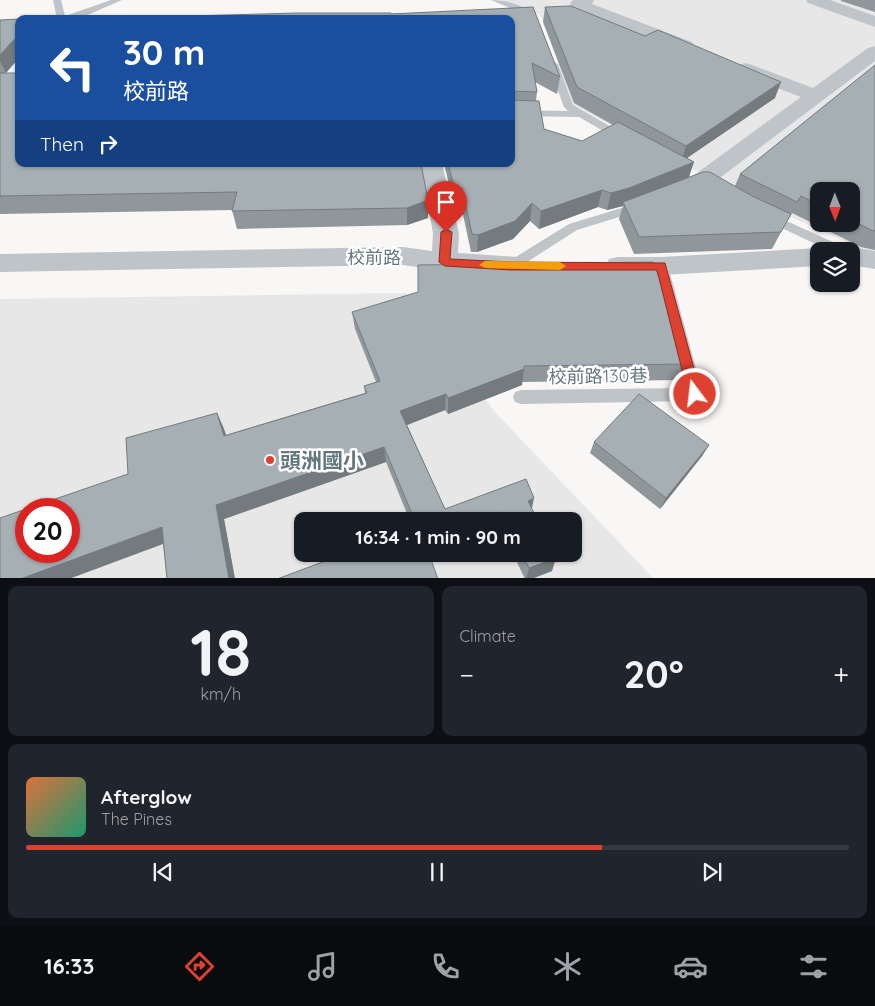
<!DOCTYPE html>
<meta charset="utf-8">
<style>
:root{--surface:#171b24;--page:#20242c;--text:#f1f3f6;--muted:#9ea1a6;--line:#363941;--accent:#dd4130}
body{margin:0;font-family:Quicksand,"Noto Sans TC",sans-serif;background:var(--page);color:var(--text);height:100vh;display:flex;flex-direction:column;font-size:19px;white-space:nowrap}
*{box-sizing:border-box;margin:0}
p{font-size:16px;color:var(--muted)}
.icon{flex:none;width:28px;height:28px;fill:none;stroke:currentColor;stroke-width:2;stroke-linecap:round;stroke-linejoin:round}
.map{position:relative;height:578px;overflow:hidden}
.sheet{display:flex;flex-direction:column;gap:8px;padding:8px;background:#0d0f14;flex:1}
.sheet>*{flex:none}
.guide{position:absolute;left:15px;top:15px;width:500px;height:152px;border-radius:10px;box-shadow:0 1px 4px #0004;background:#1a4fa0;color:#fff;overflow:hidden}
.needle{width:32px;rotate:179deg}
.tools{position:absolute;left:810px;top:182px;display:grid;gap:10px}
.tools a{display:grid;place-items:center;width:50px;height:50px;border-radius:10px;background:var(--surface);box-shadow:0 1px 4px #0004;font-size:25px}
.speed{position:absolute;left:15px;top:498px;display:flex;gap:10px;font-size:25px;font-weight:700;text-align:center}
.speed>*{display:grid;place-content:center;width:65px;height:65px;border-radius:50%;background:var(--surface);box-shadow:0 1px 4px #0004;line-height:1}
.speed .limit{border:8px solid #d22;background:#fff;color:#111}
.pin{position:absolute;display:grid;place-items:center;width:42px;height:42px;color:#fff;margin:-51px -21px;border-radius:50% 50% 50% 0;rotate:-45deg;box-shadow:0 0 5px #0007}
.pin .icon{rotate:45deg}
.me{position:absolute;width:55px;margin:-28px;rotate:345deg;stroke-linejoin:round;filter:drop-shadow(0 0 4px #0008)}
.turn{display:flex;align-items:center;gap:18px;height:105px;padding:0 25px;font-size:22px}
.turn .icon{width:65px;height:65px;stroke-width:2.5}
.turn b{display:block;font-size:35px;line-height:42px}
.then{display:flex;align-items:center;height:48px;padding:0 25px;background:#0003;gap:10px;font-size:19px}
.big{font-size:38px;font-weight:800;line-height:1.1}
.sheet .tile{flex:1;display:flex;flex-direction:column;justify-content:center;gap:8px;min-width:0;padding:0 18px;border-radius:10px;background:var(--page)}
.sheet .dial{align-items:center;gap:0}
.dial b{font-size:65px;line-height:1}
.song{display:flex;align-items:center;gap:15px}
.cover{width:60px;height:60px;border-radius:8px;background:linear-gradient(135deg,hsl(20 70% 55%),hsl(160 70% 35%))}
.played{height:5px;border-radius:2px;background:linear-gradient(90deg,var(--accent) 70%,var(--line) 70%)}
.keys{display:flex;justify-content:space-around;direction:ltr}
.heat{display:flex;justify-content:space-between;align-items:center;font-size:28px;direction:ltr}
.sheet .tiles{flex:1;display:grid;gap:8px;grid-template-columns:1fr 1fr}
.tile:last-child{grid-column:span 2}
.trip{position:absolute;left:294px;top:512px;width:288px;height:50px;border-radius:10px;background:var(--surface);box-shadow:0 1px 4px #0004;font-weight:800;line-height:50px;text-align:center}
.tabs{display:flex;height:80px;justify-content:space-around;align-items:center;background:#090b0e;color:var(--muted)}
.tabs .icon{width:35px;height:35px}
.tabs .current{color:var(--accent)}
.tabs b{font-size:22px;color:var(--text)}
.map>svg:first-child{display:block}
</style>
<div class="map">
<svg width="875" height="579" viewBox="0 0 875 579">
<rect width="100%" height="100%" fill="#f8f7f5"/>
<!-- built -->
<path fill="#e6e7e6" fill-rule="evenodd" d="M 500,0 L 875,0 L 875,255 L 732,190 L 573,105 L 543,20 L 538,14 ZM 819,191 L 851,191 L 851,224 L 819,224 Z
M 406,293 L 494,411 L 653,578 L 0,578 L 0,299 ZM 26,509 L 69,509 L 69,551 L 26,551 ZM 302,521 L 572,521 L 572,554 L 302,554 Z"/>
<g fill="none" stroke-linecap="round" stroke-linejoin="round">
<!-- service -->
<path fill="#bec4c7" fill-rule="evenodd" d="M 53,0 L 61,0 L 65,16 L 111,0 L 122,0 L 83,17 L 57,19 Z
M 491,0 C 507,0 525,5 537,17 L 530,19 L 515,10 Z
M 553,61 L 558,64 L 573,105 L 627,136 L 628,138 L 627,140 L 619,140 L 579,117 L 511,116 L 511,110 L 568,111 L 564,107 L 548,64 Z
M 638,203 L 644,207 L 642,210 L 577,230 L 516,269 L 506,269 L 504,266 L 506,263 L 569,224 Z
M 769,213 L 846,248 L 848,251 L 830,251 L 765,220 L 763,217 Z
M 661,261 L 666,263 L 668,266 L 703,394 L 701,399 L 695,401 L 521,404 L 515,402 L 513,397 L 515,392 L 521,390 L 685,388 L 654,266 L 656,263 Z"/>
<!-- minor -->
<path fill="#bec4c7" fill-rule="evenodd" d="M 573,0 L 594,0 L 592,4 L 692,42 L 695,46 L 692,50 L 686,51 L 680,50 L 572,8 L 570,4 Z
M 806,0 L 830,0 L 875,16 L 875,27 L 808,3 Z
M 875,46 L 875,61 L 709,186 L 701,188 L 693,186 L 689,181 L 693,176 L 801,97 L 738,73 L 735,69 L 738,65 L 745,63 L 752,65 L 813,88 L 868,48 Z
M 420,164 L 442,164 L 459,233 L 458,253 L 518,257 L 527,259 L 531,266 L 527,273 L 518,275 L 445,271 L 403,265 L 0,272 L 0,254 L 403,247 L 432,251 L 433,233 Z
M 851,247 L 875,251 L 875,269 L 851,265 L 851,251 L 841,251 Z
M 819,248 L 829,251 L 819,251 L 819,266 L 661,275 L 618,275 L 609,273 L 605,266 L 609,259 L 618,257 L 661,257 Z"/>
</g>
<!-- wall -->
<path fill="#8f979b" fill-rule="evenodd" d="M 841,0 L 875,0 L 875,12 L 841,1 Z
M 533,7 L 560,77 L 557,94 L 535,82 L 537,92 L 536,101 L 544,129 L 582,141 L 613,125 L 574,103 L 543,22 L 545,7 L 775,98 L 687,158 L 688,178 L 735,186 L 740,174 L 875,65 L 875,250 L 861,247 L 792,213 L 789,219 L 788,219 L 772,249 L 634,254 L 619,219 L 623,206 L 607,210 L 598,207 L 539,229 L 530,221 L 513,239 L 477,252 L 471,252 L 461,205 L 455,208 L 444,164 L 511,164 L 511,19 L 391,14 ZM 819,191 L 851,191 L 851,224 L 819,224 Z
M 0,20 L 6,73 L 19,164 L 428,200 L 428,218 L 407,225 L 237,229 L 232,210 L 0,214 Z
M 352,312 L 688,364 L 681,380 L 522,382 L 522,385 L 448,414 L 445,410 L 407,425 L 445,509 L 531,509 L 538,521 L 410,521 L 386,462 L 224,519 L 235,579 L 167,579 L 163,543 L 128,474 L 217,413 L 224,429 L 226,435 L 365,393 L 364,386 L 376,382 L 355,329 Z
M 594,442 L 709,445 L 702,456 L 660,509 L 590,453 Z
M 513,554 L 554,554 L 552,571 L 531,579 L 525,579 Z"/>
<!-- shaded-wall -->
<path fill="#747b7e" d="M 19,34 L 19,58 L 6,73 L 0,61 L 0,55 Z
M 781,82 L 775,98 L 681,162 L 686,146 Z
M 694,162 L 688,180 L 623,202 L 623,206 L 607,210 L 611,193 Z
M 462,188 L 461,205 L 455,208 L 455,190 Z
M 602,190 L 598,207 L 539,229 L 541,211 Z
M 428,200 L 428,218 L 407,225 L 407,208 Z
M 532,203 L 530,221 L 513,239 L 477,252 L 478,235 Z
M 524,369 L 522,385 L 448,414 L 448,398 Z
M 446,394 L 445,410 L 402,427 L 400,411 Z
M 217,413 L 224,429 L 231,451 L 224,436 Z
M 709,445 L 702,456 L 660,509 L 666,498 Z
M 384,447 L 386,462 L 224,519 L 235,579 L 229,579 L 216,505 Z
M 534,498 L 531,513 L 528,501 Z
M 502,512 L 501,521 L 482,521 Z
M 162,527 L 171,541 L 69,579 L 20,579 Z
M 426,554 L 439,554 L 426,559 Z
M 556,558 L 552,571 L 531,579 L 526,579 L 529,568 Z"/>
<!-- building -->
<path fill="#a6b0b4" stroke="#747b7e" d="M 571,6 L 645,36 L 658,30 L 781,82 L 686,146 L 577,87 L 545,7 Z
M 533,7 L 560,77 L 532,63 L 537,92 L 513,91 L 511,92 L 511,19 L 188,19 L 189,16 L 298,13 L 391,13 L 391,14 Z
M 19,19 L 19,34 L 0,55 L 0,20 Z
M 875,65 L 875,231 L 871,230 L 851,220 L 851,191 L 819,191 L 819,205 L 801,196 L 797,202 L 740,174 Z
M 0,73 L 19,73 L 19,164 L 421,164 L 428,200 L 407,208 L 232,211 L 237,192 L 0,196 Z
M 511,100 L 539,101 L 544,129 L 582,141 L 618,122 L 694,162 L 629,188 L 611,193 L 602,190 L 541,211 L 532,203 L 515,221 L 478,235 L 472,234 L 462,188 L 455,190 L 448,164 L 511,164 Z
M 703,172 L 710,172 L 752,196 L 791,214 L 781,232 L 639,237 L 623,202 Z
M 653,262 L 681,334 L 688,364 L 524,366 L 524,369 L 448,398 L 446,394 L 400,411 L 445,509 L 526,479 L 534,498 L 528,501 L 538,521 L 506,521 L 502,512 L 482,521 L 415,521 L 384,447 L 216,505 L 229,579 L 167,579 L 162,527 L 20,579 L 0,579 L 0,518 L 26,509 L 26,551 L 69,551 L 69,509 L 26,509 L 128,474 L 126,438 L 217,413 L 224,436 L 367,393 L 364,386 L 380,381 L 352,312 L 418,292 L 418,265 Z
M 639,394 L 709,445 L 666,498 L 594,442 Z
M 344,554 L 429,554 L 438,579 L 277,579 Z
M 522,554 L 554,554 L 556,558 L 529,568 Z"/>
<!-- route -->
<path fill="#dd4130" stroke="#902a1f" d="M 446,229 L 452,232 L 450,259 L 511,262 L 665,263 L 701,394 L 699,397 L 695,399 L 690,397 L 688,394 L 657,270 L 511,270 L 445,266 L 439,262 L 441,232 Z"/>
<!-- slow -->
<path fill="#f59e0b" d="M 485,261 L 560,262 L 566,266 L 560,270 L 485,268 L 479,265 Z"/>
<!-- markers -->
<circle fill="#dd4130" stroke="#fff" stroke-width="2" cx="270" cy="460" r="5"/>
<g text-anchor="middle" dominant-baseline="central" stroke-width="5" stroke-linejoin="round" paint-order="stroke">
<!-- street labels -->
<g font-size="18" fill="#64777f" stroke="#fff">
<text x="374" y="257">校前路</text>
<text transform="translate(598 376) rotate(-1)">校前路130巷</text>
</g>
<!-- near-poi labels -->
<g font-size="21" font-weight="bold" fill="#64777f" stroke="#fff" text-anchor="start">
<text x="280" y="460">頭洲國小</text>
</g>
</g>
</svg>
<div class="tools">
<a><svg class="needle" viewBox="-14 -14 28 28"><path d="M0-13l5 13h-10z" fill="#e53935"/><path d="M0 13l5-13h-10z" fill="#9ea1a6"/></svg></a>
<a><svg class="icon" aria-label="layers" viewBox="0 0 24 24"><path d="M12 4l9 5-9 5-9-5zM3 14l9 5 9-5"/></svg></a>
</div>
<div class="speed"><div class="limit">20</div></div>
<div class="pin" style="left:446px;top:232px;background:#d93025"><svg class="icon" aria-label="arrive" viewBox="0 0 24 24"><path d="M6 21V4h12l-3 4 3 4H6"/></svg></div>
<svg class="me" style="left:695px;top:394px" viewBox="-20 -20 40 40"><circle r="17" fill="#dd4130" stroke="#fff" stroke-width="3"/><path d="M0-11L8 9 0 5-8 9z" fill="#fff"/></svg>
<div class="trip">16:34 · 1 min · 90 m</div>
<div class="guide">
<div class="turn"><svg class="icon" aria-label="left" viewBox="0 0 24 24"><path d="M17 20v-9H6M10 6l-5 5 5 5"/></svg><div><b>30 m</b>校前路</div></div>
<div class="then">Then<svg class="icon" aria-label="right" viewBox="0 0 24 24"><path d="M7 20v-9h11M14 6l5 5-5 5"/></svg></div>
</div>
</div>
<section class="sheet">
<div class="tiles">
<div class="tile dial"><b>18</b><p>km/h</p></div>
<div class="tile"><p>Climate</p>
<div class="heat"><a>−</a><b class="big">20°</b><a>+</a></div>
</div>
<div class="tile">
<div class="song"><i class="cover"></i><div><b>Afterglow</b><p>The Pines</p></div></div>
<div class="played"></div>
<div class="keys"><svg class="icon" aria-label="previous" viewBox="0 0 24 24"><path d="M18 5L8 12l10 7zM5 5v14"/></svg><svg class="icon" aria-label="pause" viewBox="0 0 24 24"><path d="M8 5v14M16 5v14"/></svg><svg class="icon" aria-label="next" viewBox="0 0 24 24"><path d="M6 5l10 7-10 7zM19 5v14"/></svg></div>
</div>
</div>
</section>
<nav class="tabs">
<b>16:33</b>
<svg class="icon current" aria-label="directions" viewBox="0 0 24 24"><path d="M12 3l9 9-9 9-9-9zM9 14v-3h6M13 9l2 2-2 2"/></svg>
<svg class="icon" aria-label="music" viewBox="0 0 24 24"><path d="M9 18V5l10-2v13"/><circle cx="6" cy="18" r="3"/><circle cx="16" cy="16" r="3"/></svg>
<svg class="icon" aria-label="phone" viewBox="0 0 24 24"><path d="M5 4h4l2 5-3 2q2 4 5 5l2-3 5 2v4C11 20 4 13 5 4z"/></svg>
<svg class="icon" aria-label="climate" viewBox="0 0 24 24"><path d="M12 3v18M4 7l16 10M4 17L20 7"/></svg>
<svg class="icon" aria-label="car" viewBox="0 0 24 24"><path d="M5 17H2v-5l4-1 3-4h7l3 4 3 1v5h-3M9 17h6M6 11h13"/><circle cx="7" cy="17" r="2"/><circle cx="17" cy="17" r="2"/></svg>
<svg class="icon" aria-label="filters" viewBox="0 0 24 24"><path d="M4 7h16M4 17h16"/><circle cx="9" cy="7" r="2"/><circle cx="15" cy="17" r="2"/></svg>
</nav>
